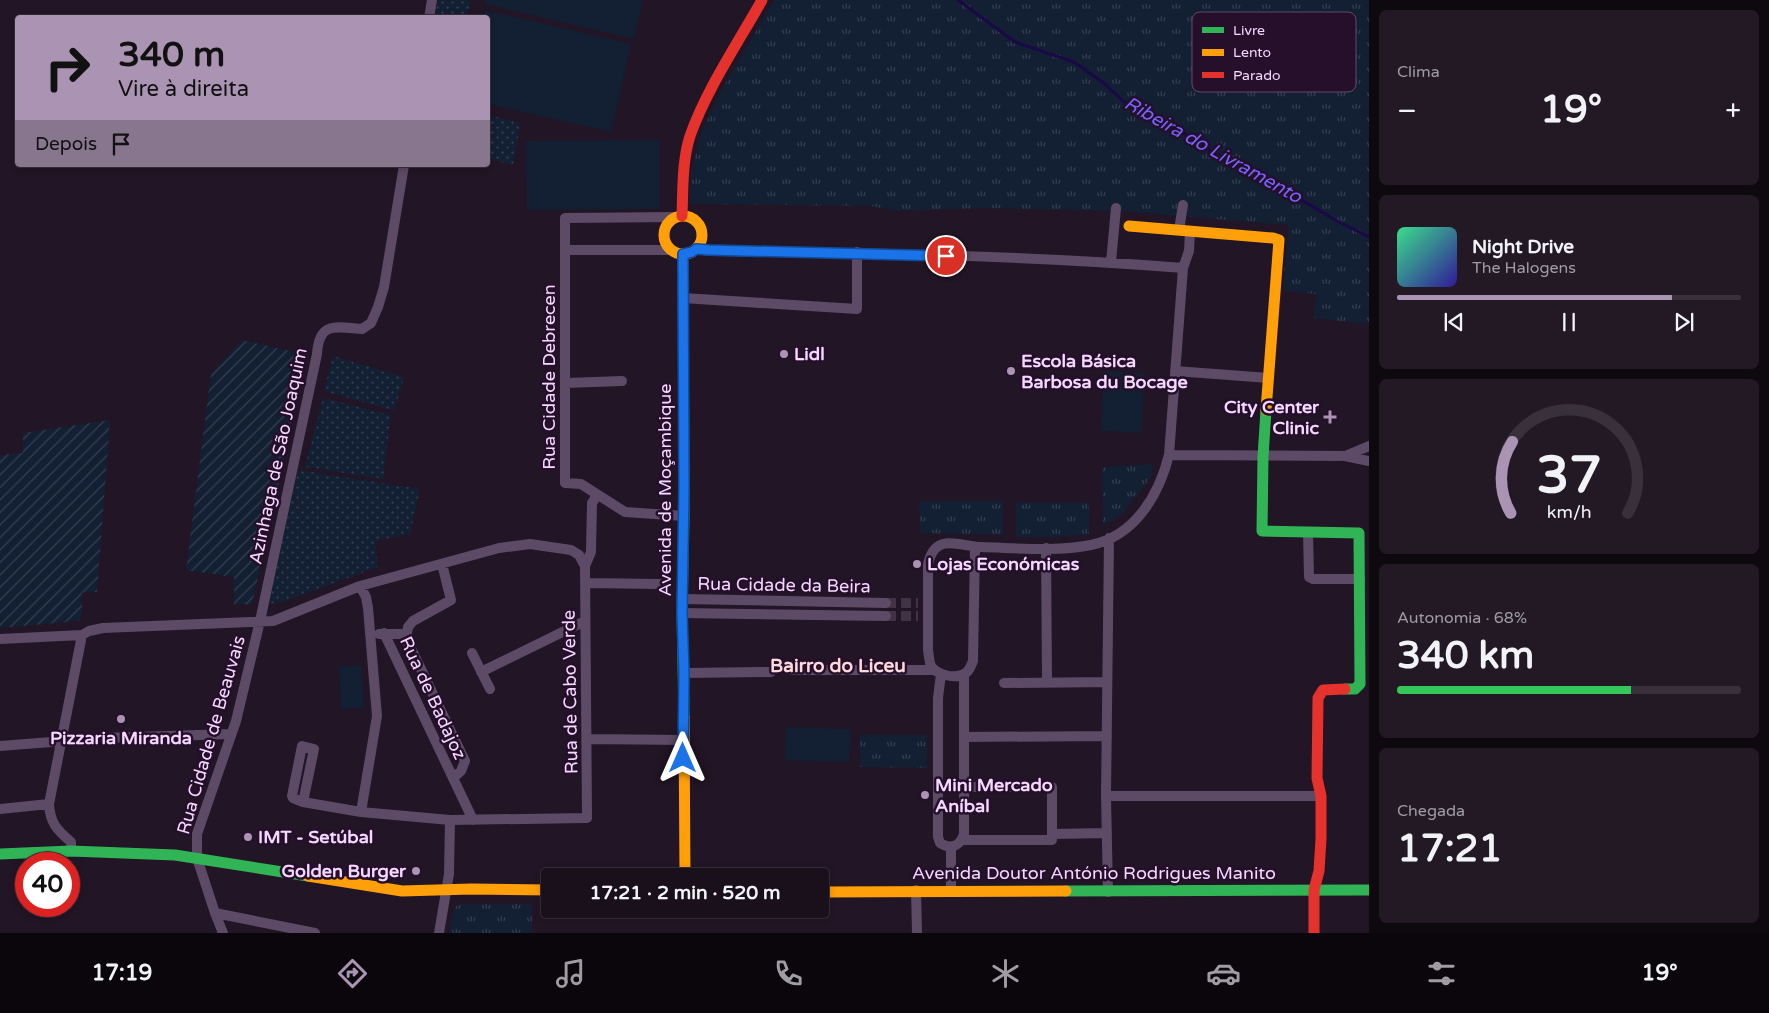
<!DOCTYPE html>
<html lang="pt">
<meta charset="utf-8">
<style>
:root{--surface:#1a101c;--page:#231925;--text:#f1f3f6;--muted:#9f9da3;--line:#38303b;--accent:#ab94b3}
body{margin:0;font-family:"Varela Round",sans-serif;background:var(--page);color:var(--text);height:100vh;display:flex;flex-direction:column;font-size:19px;white-space:nowrap}
*{box-sizing:border-box;margin:0}
p{font-size:16px;color:var(--muted)}
.icon{flex:none;width:28px;height:28px;fill:none;stroke:currentColor;stroke-width:2;stroke-linecap:round;stroke-linejoin:round}
.map{position:relative;flex:1;overflow:hidden}
.side{display:flex;flex-direction:column;gap:10px;padding:10px;background:#0e090f;width:400px}
.side>*{flex:none}
.hud{position:absolute;left:15px;top:15px;width:475px;height:152px;border-radius:5px;box-shadow:0 2px 8px #0003,0 0 0 1px var(--line);background:#ab94b3;color:#111;overflow:hidden}
.speed{position:absolute;left:15px;top:852px;display:flex;gap:10px;font-size:25px;font-weight:700;text-align:center}
.speed>*{display:grid;place-content:center;width:65px;height:65px;border-radius:50%;background:var(--surface);box-shadow:0 2px 8px #0003,0 0 0 1px var(--line);line-height:1}
.speed .limit{border:8px solid #d22;background:#fff;color:#111}
.pin{position:absolute;display:grid;place-items:center;width:42px;height:42px;color:#fff;margin:-21px;border:2px solid #fff;border-radius:50%;box-shadow:0 1px 5px #0007}
.me{position:absolute;width:55px;margin:-28px;rotate:0deg;stroke-linejoin:round;filter:drop-shadow(0 0 4px #0008)}
.turn{display:flex;align-items:center;gap:18px;height:105px;padding:0 20px;font-size:22px}
.turn .icon{width:65px;height:65px;stroke-width:2.5}
.turn b{display:block;font-size:35px;line-height:42px}
.then{display:flex;align-items:center;height:48px;padding:0 20px;background:#0003;gap:10px;font-size:19px}
.big{font-size:38px;font-weight:700;line-height:1.1}
.side .tile{flex:1;display:flex;flex-direction:column;justify-content:center;gap:8px;min-width:0;padding:0 18px;border-radius:8px;background:var(--page)}
.side .dial{align-items:center;gap:0}
.dial svg{height:130px;overflow:visible;fill:none;stroke:var(--line);stroke-width:7;stroke-linecap:round;text-anchor:middle}
.dial text{fill:var(--text);stroke:none}
.song{display:flex;align-items:center;gap:15px}
.cover{width:60px;height:60px;border-radius:8px;background:linear-gradient(135deg,hsl(150 70% 55%),hsl(250 70% 35%))}
.played{height:5px;border-radius:2px;background:linear-gradient(90deg,var(--accent) 80%,var(--line) 80%)}
.keys{display:flex;justify-content:space-around;direction:ltr}
.heat{display:flex;justify-content:space-between;align-items:center;font-size:28px;direction:ltr}
.charge{height:8px;border-radius:4px;background:linear-gradient(90deg,#34c759 68%,var(--line) 0)}
.trip{position:absolute;left:541px;top:868px;width:288px;height:50px;border-radius:5px;background:var(--surface);box-shadow:0 2px 8px #0003,0 0 0 1px var(--line);font-weight:700;line-height:50px;text-align:center}
.tab-bar{display:flex;height:80px;justify-content:space-around;align-items:center;background:#0a060b;color:var(--muted)}
.tab-bar .icon{width:35px;height:35px}
.tab-bar .on{color:var(--accent)}
.tab-bar b{font-size:22px;color:var(--text)}
main{display:flex;flex:1;min-height:0}
.map>svg:first-child{display:block}
</style>
<main>
<div class="map">
<svg width="1369" height="933" viewBox="0 0 1369 933">
<defs>
<pattern id="grass-dots" width="8" height="8" patternUnits="userSpaceOnUse" patternTransform="scale(1.25)"><rect width="8" height="8" fill="#131f33"/><path d="M2 2h.1M6 6h.1" fill="none" stroke="#363f52" stroke-width="1.8" stroke-linecap="round"/></pattern>
<pattern id="park-tufts" width="24" height="20" patternUnits="userSpaceOnUse" patternTransform="scale(1.25)"><rect width="24" height="20" fill="#131f33"/><path d="M3 7l-1-3M5 7V3M7 7l1-3M15 17l-1-3M17 17v-4M19 17l1-3" fill="none" stroke="#363f52"/></pattern>
<pattern id="garden-furrows" width="10" height="10" patternUnits="userSpaceOnUse" patternTransform="scale(1.25)"><rect width="10" height="10" fill="#131f33"/><path d="M-1 1l2-2M0 10L10 0M9 11l2-2" fill="none" stroke="#363f52"/></pattern>
</defs>
<rect width="100%" height="100%" fill="#221525"/>
<!-- grass -->
<path fill="url(#grass-dots)" d="M 438,0 L 471,0 L 467,17 L 435,17 Z
M 488,115 L 520,123 L 513,165 L 488,158 Z
M 333,356 L 404,377 L 394,411 L 324,391 Z
M 323,398 L 391,415 L 383,479 L 305,467 Z
M 298,470 L 420,489 L 410,534 L 375,541 L 378,567 L 285,601 L 268,604 Z"/>
<!-- park -->
<path fill="url(#park-tufts)" d="M 774,0 L 1369,0 L 1369,324 L 1314,318 L 1316,294 L 1283,291 L 1288,225 L 1123,211 L 985,208 L 897,211 L 871,206 L 689,204 L 691,172 L 701,133 L 719,95 Z
M 1152,464 L 1152,476 L 1122,514 L 1103,526 L 1102,467 Z
M 919,501 L 1003,501 L 1003,535 L 920,533 Z
M 1016,502 L 1089,503 L 1089,534 L 1059,537 L 1016,537 Z
M 860,735 L 927,735 L 927,768 L 860,767 Z
M 464,904 L 532,904 L 532,933 L 449,933 L 453,912 L 456,906 Z"/>
<!-- garden -->
<path fill="url(#garden-furrows)" d="M 242,340 L 307,355 L 252,604 L 234,605 L 234,577 L 186,570 L 211,374 Z
M 110,420 L 97,592 L 82,593 L 82,613 L 79,621 L 0,628 L 0,455 L 23,453 L 23,433 Z"/>
<!-- pitch -->
<path fill="#131f33" d="M 486,0 L 643,0 L 634,39 L 485,4 Z
M 484,10 L 631,44 L 611,132 L 488,104 L 488,18 L 482,17 Z
M 660,140 L 660,209 L 527,210 L 526,141 Z
M 1104,371 L 1144,373 L 1141,433 L 1101,431 Z
M 361,665 L 364,708 L 341,709 L 339,667 Z
M 786,727 L 851,729 L 849,762 L 785,760 Z"/>
<g fill="none" stroke-linecap="round" stroke-linejoin="round">
<!-- stream -->
<path stroke="#1a0848" stroke-width="3" d="M 958,0 L 1015,42 L 1074,62 L 1105,84 L 1123,101 L 1164,120 L 1212,152 L 1241,164 L 1337,221 L 1369,237"/>
<!-- street-tunnel -->
<path stroke="#423246" stroke-width="10" stroke-dasharray="10 5" stroke-linecap="butt" d="M 886,603 L 918,603
M 886,616 L 918,616"/>
<!-- street -->
<path stroke="#5d4a66" stroke-width="10" d="M 429,18 L 432,0
M 677,217 L 565,218 L 565,483 L 581,484 L 625,512 L 684,516
M 1179,230 L 1183,205
M 696,249 L 709,251 C 867,253 1025,255 1183,268
M 566,250 L 672,250
M 1111,262 L 1116,208
M 683,298 L 857,309 L 857,252
M 1175,371 L 1269,378
M 566,383 L 622,381
M 1169,455 L 1345,456 L 1369,461
M 1345,456 L 1369,446
M 1308,532 L 1309,577 L 1313,579 L 1360,579
M 975,547 L 973,661 C 971,666 969,672 964,674 C 954,679 937,675 931,666 C 929,661 929,656 928,650 L 928,564 C 930,556 933,547 943,544 C 954,541 969,547 981,547 C 1017,548 1055,552 1091,545 C 1135,536 1159,495 1169,455 L 1183,268 L 1189,251 L 1190,231
M 1046,548 L 1047,682
M 585,583 L 660,584
M 360,586 L 366,597 L 368,608 L 377,716 L 361,812
M 682,599 L 886,603
M 682,613 L 886,616
M 384,633 L 473,820
M 379,634 L 401,634 L 406,638 L 465,761 L 461,771 L 453,778
M 406,638 L 408,627 L 413,621 L 451,600 L 442,564
M 0,639 L 82,635 L 89,631 L 103,628 L 273,621 L 360,586 L 499,548 L 530,544 L 571,550 L 579,555 L 585,566
M 472,653 L 490,689
M 791,670 L 934,670
M 481,672 L 585,621
M 684,673 L 771,672
M 941,674 L 938,698 L 938,837 L 940,843 C 951,850 960,846 964,834 L 964,674
M 1004,683 L 1107,682
M 964,737 L 1107,736
M 587,739 L 683,740
M 0,746 L 102,738 L 231,734
M 1106,796 L 1321,796
M 303,802 L 314,749 L 302,746 L 292,796 L 293,798 L 303,802 L 361,812 L 450,820 L 587,818 L 585,566 L 591,552 L 592,503 L 597,495
M 0,809 L 49,804
M 1052,834 L 1107,833
M 962,840 L 1052,840 L 1052,787 L 965,787
M 951,847 L 951,890
M 71,851 L 71,842 C 57,830 50,823 49,804 L 82,635
M 916,890 L 917,933
M 1108,892 L 1106,796 L 1109,538
M 215,913 L 315,933
M 223,933 L 215,913 L 197,858 L 197,834 L 236,721 L 260,621 L 317,354 C 319,321 336,327 362,329 L 371,323 L 378,307 L 384,287 L 404,165
M 439,933 L 449,874 L 450,820"/>
<!-- fast -->
<path stroke="#30b455" stroke-width="11" d="M 683,254 L 684,516 L 682,613 L 684,717
M 1266,410 L 1263,457 L 1262,531 L 1359,533 L 1360,684 L 1355,689 L 1345,689
M 0,854 L 71,851 L 175,855 L 308,876
M 1066,891 L 1369,890"/>
<!-- slow -->
<path stroke="#ff9f0a" stroke-width="11" d="M664 235a19 19 0 1 1 38 0a19 19 0 1 1-38 0Z
M 1129,226 L 1273,238 L 1279,240 L 1266,410
M 684,717 L 685,876
M 308,876 L 402,891 L 471,889 L 550,890
M 820,892 L 1066,891"/>
<!-- jam -->
<path stroke="#e5322d" stroke-width="11" d="M 682,216 C 683,190 682,161 690,136 C 706,90 738,43 762,0
M 1314,933 L 1314,890 L 1319,871 L 1321,839 L 1321,796 L 1317,778 L 1318,698 L 1323,690 L 1345,689"/>
</g>
<g fill="none" stroke-linecap="round" stroke-linejoin="round">
<defs>
<path id="route" d="M 683,758 L 684,673 L 682,613 L 684,487 L 683,254 L 692,252 L 696,249 L 709,250 L 946,256"/>
</defs>
<!-- route casing -->
<use href="#route" stroke="#114b97" stroke-width="12"/>
<!-- route -->
<use href="#route" stroke="#1a73e8" stroke-width="9"/>
</g>
<!-- markers -->
<g fill="#ab94b3" stroke="#250f2b" stroke-width="2">
<circle cx="784" cy="354" r="5"/>
<circle cx="1011" cy="371" r="5"/>
<path d="M1327.5 409.5h5v5h5v5h-5v5h-5v-5h-5v-5h5z"/>
<circle cx="917" cy="564" r="5"/>
<circle cx="121" cy="719" r="5"/>
<circle cx="925" cy="795" r="5"/>
<circle cx="248" cy="837" r="5"/>
<circle cx="416" cy="871" r="5"/>
</g>
<g text-anchor="middle" dominant-baseline="central" stroke-width="5" stroke-linejoin="round" paint-order="stroke">
<!-- poi labels -->
<g font-size="18" font-weight="bold" fill="#f5d8ff" stroke="#250f2b" text-anchor="start">
<text x="794" y="354">Lidl</text>
<text x="1021" y="361">Escola Básica<tspan x="1021" dy="21">Barbosa du Bocage</tspan></text>
<text x="1319" y="407" text-anchor="end">City Center<tspan x="1319" dy="21">Clinic</tspan></text>
<text x="927" y="564">Lojas Económicas</text>
<text x="121" y="738" text-anchor="middle">Pizzaria Miranda</text>
<text x="935" y="785">Mini Mercado<tspan x="935" dy="21">Aníbal</tspan></text>
<text x="258" y="837">IMT - Setúbal</text>
<text x="406" y="871" text-anchor="end">Golden Burger</text>
</g>
<!-- street labels -->
<g font-size="18" fill="#f5d8ff" stroke="#250f2b">
<text transform="translate(549 377) rotate(-90)">Rua Cidade Debrecen</text>
<text transform="translate(278 456) rotate(-78)">Azinhaga de São Joaquim</text>
<text transform="translate(665 490) rotate(-90)">Avenida de Moçambique</text>
<text transform="translate(784 585) rotate(1)">Rua Cidade da Beira</text>
<text transform="translate(570 692) rotate(-91)">Rua de Cabo Verde</text>
<text transform="translate(433 698) rotate(65)">Rua de Badajoz</text>
<text transform="translate(211 735) rotate(-74)">Rua Cidade de Beauvais</text>
<text x="1094" y="873">Avenida Doutor António Rodrigues Manito</text>
</g>
<!-- water labels -->
<g font-size="19" font-style="italic" fill="#7466ff" stroke="#250f2b">
<text transform="translate(1213 150) rotate(29)">Ribeira do Livramento</text>
</g>
<!-- neighbourhood labels -->
<g font-size="19" font-weight="bold" fill="#ffdadb" stroke="#250f2b">
<text x="838" y="666">Bairro do Liceu</text>
</g>
</g>
<!-- legend -->
<rect x="1192" y="12" width="164" height="80" rx="8" fill="#250f2b" stroke="#634b6b" stroke-width="1"/>
<rect x="1202" y="27" width="22" height="6" fill="#30b455"/>
<rect x="1202" y="49" width="22" height="7" fill="#ff9f0a"/>
<rect x="1202" y="72" width="22" height="6" fill="#e5322d"/>
<g font-size="14" fill="#f5d8ff">
<text x="1233" y="35">Livre</text>
<text x="1233" y="57">Lento</text>
<text x="1233" y="80">Parado</text>
</g>
</svg>
<div class="speed"><div class="limit">40</div></div>
<div class="pin" style="left:946px;top:256px;background:#d93025"><svg class="icon" aria-label="arrive" viewBox="0 0 24 24"><path d="M6 21V4h12l-3 4 3 4H6"/></svg></div>
<svg class="me" style="left:683px;top:758px" viewBox="-20 -20 40 40"><path d="M0-17L14 15 0 8-14 15z" fill="#1a73e8" stroke="#fff" stroke-width="4"/></svg>
<div class="trip">17:21 · 2 min · 520 m</div>
<div class="hud">
<div class="turn"><svg class="icon" aria-label="right" viewBox="0 0 24 24"><path d="M7 20v-9h11M14 6l5 5-5 5"/></svg><div><b>340 m</b>Vire à direita</div></div>
<div class="then">Depois<svg class="icon" aria-label="arrive" viewBox="0 0 24 24"><path d="M6 21V4h12l-3 4 3 4H6"/></svg></div>
</div>
</div>
<section class="side">
<div class="tile"><p>Clima</p>
<div class="heat"><a>−</a><b class="big">19°</b><a>+</a></div>
</div>
<div class="tile">
<div class="song"><i class="cover"></i><div><b>Night Drive</b><p>The Halogens</p></div></div>
<div class="played"></div>
<div class="keys"><svg class="icon" aria-label="previous" viewBox="0 0 24 24"><path d="M18 5L8 12l10 7zM5 5v14"/></svg><svg class="icon" aria-label="pause" viewBox="0 0 24 24"><path d="M8 5v14M16 5v14"/></svg><svg class="icon" aria-label="next" viewBox="0 0 24 24"><path d="M6 5l10 7-10 7zM19 5v14"/></svg></div>
</div>
<div class="tile dial"><svg viewBox="0 0 100 80">
<path d="M14 69A42 42 0 1 1 86 69"/>
<path d="M14 69A42 42 0 0 1 15 25" stroke="#ab94b3"/>
<text x="50" y="56" font-size="32" font-weight="700">37</text>
<text x="50" y="72" font-size="11">km/h</text>
</svg></div>
<div class="tile"><p>Autonomia · 68%</p><b class="big">340 km</b><div class="charge"></div></div>
<div class="tile"><p>Chegada</p><b class="big">17:21</b></div>
</section>
</main>
<nav class="tab-bar">
<b>17:19</b>
<svg class="icon on" aria-label="directions" viewBox="0 0 24 24"><path d="M12 3l9 9-9 9-9-9zM9 14v-3h6M13 9l2 2-2 2"/></svg>
<svg class="icon" aria-label="music" viewBox="0 0 24 24"><path d="M9 18V5l10-2v13"/><circle cx="6" cy="18" r="3"/><circle cx="16" cy="16" r="3"/></svg>
<svg class="icon" aria-label="phone" viewBox="0 0 24 24"><path d="M5 4h4l2 5-3 2q2 4 5 5l2-3 5 2v4C11 20 4 13 5 4z"/></svg>
<svg class="icon" aria-label="climate" viewBox="0 0 24 24"><path d="M12 3v18M4 7l16 10M4 17L20 7"/></svg>
<svg class="icon" aria-label="car" viewBox="0 0 24 24"><path d="M5 17H2v-5l4-1 3-4h7l3 4 3 1v5h-3M9 17h6M6 11h13"/><circle cx="7" cy="17" r="2"/><circle cx="17" cy="17" r="2"/></svg>
<svg class="icon" aria-label="filters" viewBox="0 0 24 24"><path d="M4 7h16M4 17h16"/><circle cx="9" cy="7" r="2"/><circle cx="15" cy="17" r="2"/></svg>
<b>19°</b>
</nav>
